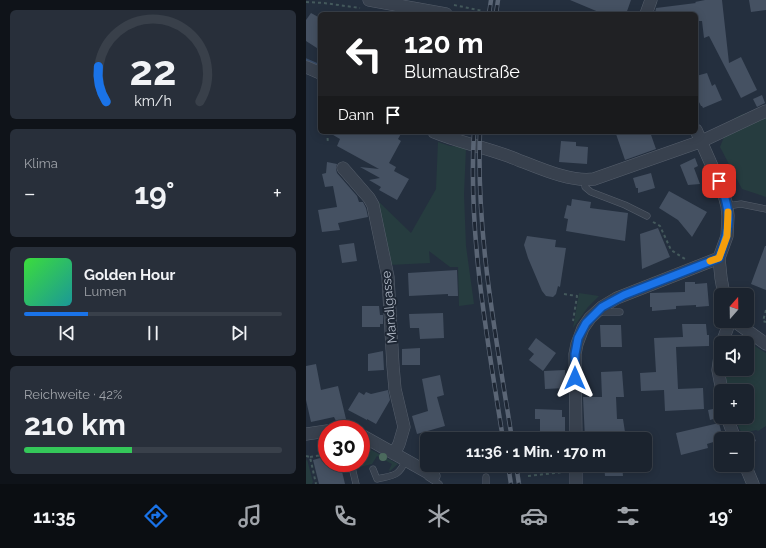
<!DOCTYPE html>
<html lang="de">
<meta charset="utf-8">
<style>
:root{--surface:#1b232e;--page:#282f3a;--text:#f1f3f6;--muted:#a0a4aa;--line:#39404a;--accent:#1a73e8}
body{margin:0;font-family:Raleway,sans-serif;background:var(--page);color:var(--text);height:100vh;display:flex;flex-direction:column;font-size:15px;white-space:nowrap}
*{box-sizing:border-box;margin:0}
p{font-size:13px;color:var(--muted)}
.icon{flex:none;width:22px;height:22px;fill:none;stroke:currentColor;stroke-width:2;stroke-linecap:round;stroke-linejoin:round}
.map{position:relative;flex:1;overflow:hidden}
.drawer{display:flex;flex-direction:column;gap:10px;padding:10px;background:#0f1319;width:306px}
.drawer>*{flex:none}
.banner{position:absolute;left:12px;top:12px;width:380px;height:122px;border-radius:6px;box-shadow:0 2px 10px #0003,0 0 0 1px var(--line);background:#202124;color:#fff;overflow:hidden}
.needle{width:26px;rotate:20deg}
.buttons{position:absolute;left:408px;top:288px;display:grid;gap:8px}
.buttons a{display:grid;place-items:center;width:40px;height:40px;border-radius:6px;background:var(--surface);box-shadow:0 2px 10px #0003,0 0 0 1px var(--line);font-size:20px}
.speed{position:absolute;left:12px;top:420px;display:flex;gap:8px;font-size:20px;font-weight:700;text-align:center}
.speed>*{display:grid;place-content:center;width:52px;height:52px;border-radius:50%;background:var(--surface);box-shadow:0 2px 10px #0003,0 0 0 1px var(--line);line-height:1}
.speed .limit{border:6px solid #d22;background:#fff;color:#111}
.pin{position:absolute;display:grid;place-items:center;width:34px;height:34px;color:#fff;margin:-17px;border-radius:8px;box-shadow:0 2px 6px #0006}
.me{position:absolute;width:44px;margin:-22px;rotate:0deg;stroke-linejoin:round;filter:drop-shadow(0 0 3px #0008)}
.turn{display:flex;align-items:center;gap:14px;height:84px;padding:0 20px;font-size:18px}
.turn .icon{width:52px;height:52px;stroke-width:2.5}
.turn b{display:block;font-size:28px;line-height:34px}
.then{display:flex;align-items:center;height:38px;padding:0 20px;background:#0003;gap:8px;font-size:15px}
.big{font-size:30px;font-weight:700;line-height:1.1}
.drawer .card{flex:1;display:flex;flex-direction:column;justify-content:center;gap:6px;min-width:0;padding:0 14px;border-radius:6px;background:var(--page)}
.drawer .dial{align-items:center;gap:0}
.dial svg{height:104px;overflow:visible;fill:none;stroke:var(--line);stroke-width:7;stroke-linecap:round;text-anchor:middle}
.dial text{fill:var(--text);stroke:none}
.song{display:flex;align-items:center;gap:12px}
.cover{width:48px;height:48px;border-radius:6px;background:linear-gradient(135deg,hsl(120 70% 55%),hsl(180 70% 35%))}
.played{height:4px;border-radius:2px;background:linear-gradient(90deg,var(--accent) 25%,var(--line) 25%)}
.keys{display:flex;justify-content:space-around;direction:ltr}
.heat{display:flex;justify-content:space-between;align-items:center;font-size:22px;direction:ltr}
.charge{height:6px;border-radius:3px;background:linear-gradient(90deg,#34c759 42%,var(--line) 0)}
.trip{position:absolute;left:114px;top:432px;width:232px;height:40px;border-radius:6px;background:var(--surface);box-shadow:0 2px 10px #0003,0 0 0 1px var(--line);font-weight:700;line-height:40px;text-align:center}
.dock{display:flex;height:64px;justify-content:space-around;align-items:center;background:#0b0e12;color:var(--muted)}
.dock .icon{width:28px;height:28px}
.dock .on{color:var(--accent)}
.dock b{font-size:18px;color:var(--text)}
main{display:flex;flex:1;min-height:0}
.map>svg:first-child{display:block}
</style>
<main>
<section class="drawer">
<div class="card dial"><svg viewBox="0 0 100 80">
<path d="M14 69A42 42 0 1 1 86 69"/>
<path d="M14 69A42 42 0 0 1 8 42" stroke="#1a73e8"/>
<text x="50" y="56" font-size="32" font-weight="700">22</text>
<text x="50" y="72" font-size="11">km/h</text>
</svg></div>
<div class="card"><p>Klima</p>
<div class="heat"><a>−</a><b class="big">19°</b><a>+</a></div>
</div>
<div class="card">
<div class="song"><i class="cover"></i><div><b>Golden Hour</b><p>Lumen</p></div></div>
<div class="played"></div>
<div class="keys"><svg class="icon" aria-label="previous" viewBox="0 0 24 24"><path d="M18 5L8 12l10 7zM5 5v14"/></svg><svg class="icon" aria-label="pause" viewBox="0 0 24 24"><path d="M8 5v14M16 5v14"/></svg><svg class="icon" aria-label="next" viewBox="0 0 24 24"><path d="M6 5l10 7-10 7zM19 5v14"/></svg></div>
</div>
<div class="card"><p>Reichweite · 42%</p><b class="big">210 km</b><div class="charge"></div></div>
</section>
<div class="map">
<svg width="460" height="484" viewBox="0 0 460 484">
<rect width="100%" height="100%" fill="#242f3e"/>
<!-- green -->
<path fill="#263c3f" d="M 460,105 L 460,197 L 436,189 L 414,147 C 417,140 421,127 426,121 C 432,113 451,112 460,105 Z
M 132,142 L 144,146 L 160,147 L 158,194 L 160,246 L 168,304 L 153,306 L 152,267 L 144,267 L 123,251 L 124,263 L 83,265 L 70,199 L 105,233 L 130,189 Z
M 273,293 L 293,296 L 282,307 L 267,328 Z
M 430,340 C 442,340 450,347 460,353 L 460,426 L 452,431 L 450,430 L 436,434 L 428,417 L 441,417 L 441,391 L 421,391 L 419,369 L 441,369 L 441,343 L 426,343 Z
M 56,445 L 92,464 L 84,471 L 83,470 L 86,464 L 71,456 L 66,464 L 50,468 L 49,463 L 55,463 L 55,460 L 60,459 Z
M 1,459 L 7,482 L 6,484 L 0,484 L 0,461 Z"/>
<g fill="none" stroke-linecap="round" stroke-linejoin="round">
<!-- stream -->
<path stroke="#394c67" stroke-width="3.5" d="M 0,60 L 14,66
M 146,132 L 152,135"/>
</g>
<!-- building -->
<path fill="#455162" d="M 264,0 L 325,0 L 320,14 L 303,14 L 295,11 L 295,13 Z
M 399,0 L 416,0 L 423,63 L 435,57 L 451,90 L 435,98 L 403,36 L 398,38 L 396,21 L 390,21 L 390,14 L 349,14 L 350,8 L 390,3 L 389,2 Z
M 443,0 L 460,0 L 460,10 L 445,12 Z
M 5,13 L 14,18 L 14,50 L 0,41 L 0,20 Z
M 401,73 L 406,86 L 409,84 L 416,100 L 397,108 L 396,106 L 395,106 L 390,96 L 392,96 L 390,92 L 390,76 Z
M 456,95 L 459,103 L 451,107 L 447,99 Z
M 22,132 L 72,132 L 78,135 L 80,132 L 96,132 L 92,139 L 95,141 L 83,163 L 90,167 L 88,171 L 103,179 L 91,200 L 73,190 L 75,187 L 63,180 L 74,178 L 54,167 L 73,169 L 31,146 L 34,139 Z
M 316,132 L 344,132 L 350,149 L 319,160 L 310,134 Z
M 255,141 L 270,142 L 270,146 L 282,147 L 281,164 L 253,162 Z
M 389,158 L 392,166 L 388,168 L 394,184 L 382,185 L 374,165 Z
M 21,162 L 31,164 L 30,169 L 31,173 L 51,196 L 53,202 L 57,202 L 60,208 L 62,217 L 32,223 L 34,230 L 16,232 L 12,210 L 31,207 L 27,186 L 19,187 L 16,174 L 20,173 Z
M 345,173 L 349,188 L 332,193 L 332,188 L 330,188 L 327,178 Z
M 363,191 L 401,212 L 386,237 L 372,220 L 353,208 Z
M 266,199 L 285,202 L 284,208 L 322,213 L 319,241 L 260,231 L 262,219 L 258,218 L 261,205 L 265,206 Z
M 352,228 L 364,257 L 336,269 L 334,234 Z
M 221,236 L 250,240 L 249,247 L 260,248 L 254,287 L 252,286 L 250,294 L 247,297 L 240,296 L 236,291 L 222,258 L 218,245 Z
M 48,243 L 51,261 L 36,263 L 33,245 Z
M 459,246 L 460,246 L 460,290 L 445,284 Z
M 151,270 L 152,296 L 142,296 L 142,294 L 103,296 L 102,273 Z
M 379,282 L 389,282 L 389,284 L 401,283 L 403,306 L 390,307 L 390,305 L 370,306 L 370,309 L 346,311 L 346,307 L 344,307 L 344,293 L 379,292 Z
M 56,306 L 73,306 L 74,315 L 77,315 L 77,324 L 74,324 L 74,327 L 56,327 Z
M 137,313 L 138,338 L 114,339 L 113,328 L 104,328 L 103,314 Z
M 376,324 L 400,324 L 401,335 L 403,335 L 403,346 L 370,347 L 372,389 L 397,388 L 398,409 L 359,411 L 358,390 L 335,391 L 334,373 L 350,372 L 348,338 L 377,337 Z
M 294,325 L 315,325 L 316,347 L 295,347 Z
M 230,338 L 250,353 L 237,371 L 223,360 L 228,354 L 222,349 Z
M 114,348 L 114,365 L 96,365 L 96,349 Z
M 77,351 L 78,370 L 62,371 L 62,354 Z
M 10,364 L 15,390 L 32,386 L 40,419 L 30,421 L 28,417 L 5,422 L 0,400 L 0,366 Z
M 259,370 L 260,388 L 239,389 L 238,371 Z
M 316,371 L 318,397 L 310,397 L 311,419 L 317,419 L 319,432 L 317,435 L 317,439 L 279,439 L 277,397 L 296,397 L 295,372 Z
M 134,375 L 138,395 L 131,397 L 139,426 L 111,434 L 106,416 L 122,411 L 116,379 Z
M 82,390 L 84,400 L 70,424 L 61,419 L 61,420 L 42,410 L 53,392 L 58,395 L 60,392 L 65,394 Z
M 412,408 L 414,417 L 404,420 L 402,410 Z
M 229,409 L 256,410 L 256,417 L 259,417 L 259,439 L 242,439 L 242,437 L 234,437 L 234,419 L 229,419 Z
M 413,423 L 417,439 L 401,444 L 402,448 L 375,455 L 370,433 Z
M 446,432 L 450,441 L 441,445 L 441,439 L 438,439 L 437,436 Z
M 21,456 L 21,463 L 34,463 L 39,484 L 13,484 L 7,460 Z
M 298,465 L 316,465 L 317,476 L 299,476 Z"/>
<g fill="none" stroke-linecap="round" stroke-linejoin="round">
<defs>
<path id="lane" d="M 279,180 L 279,187 L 285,192 L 319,205 L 341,216
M 421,206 L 435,204 L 460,209
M 291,312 L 314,312
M 45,463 L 50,484
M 67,469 L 71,479 C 88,475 92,477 100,460
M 122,477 L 133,484
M 180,477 L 180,484"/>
<path id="street" d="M 63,0 L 140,14
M 340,14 L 345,0
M 0,67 L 14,73
M 390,130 L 417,191 L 421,206 L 422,216 L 421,236 L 413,258 L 415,278 L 418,295
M 128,132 C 152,142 178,147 202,156 C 227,165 263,183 288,179 L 396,141 L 460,111
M 37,168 L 63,198 L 67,205 L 82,277 L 87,366 L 89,389 L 98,427 L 93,444 L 88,454
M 428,321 L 460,344
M 416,343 L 424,321
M 415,348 L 412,370 L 416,391
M 421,417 L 429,439
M 0,434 L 21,431
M 55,435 L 128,476
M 270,439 L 269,354 L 271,344 L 277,328 L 284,318 L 296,307 L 311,298 L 413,258
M 270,465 L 270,484
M 439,465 L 447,484"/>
</defs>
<!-- lane casing -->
<use href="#lane" stroke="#565f6c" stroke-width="7"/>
<!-- street casing -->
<use href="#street" stroke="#565f6c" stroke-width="13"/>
<!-- path -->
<path stroke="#44595c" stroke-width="2" stroke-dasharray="3 3" stroke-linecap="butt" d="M 0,2 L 18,3 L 54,8
M 148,5 L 177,11
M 21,132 L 22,143
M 347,222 L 354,226 L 365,250 L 379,259
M 258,294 L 271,296 L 267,321
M 460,310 L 457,321 L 460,322
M 0,456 L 4,457 L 10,484
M 4,457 L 21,454
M 222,476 L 258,472"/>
<!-- lane -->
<use href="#lane" stroke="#38414e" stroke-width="6"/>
<!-- street -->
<use href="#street" stroke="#38414e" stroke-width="12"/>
<defs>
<path id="rail" d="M 183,14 L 185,0
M 190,14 L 192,0
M 168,132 C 162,235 181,337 197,439
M 174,132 C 170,235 190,337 206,439
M 202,465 L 205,484
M 210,465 L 213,484"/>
</defs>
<!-- rail casing -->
<use href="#rail" stroke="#5a6575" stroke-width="4.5"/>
<!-- rail -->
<use href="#rail" stroke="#1d2633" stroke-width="3" stroke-dasharray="9" stroke-linecap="butt"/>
</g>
<!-- trees -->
<circle fill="#4b6a5d" cx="77" cy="457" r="4"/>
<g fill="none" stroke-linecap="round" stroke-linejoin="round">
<defs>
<path id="route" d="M 269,378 L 269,354 L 272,338 L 280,323 L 296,307 L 318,295 L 413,258 C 425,226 426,213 413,181"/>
</defs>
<!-- route casing -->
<use href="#route" stroke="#114b97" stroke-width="10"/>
<!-- route -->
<use href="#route" stroke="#1a73e8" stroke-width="7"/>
<!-- slow -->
<path stroke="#f59e0b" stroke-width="7" d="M 404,261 L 413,258 L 421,236 L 422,212"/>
</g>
<g text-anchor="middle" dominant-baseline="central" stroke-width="4" stroke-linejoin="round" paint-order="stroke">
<!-- street labels -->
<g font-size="13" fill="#b4bcc9" stroke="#1d2633">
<text transform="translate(83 307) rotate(-95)">Mandlgasse</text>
</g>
</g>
</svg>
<div class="buttons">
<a><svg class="needle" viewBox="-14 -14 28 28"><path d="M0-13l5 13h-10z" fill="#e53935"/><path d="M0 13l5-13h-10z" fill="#a0a4aa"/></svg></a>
<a><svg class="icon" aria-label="sound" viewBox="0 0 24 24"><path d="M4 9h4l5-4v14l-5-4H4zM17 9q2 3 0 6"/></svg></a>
<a>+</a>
<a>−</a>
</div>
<div class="speed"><div class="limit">30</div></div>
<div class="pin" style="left:413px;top:181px;background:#d93025"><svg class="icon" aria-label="arrive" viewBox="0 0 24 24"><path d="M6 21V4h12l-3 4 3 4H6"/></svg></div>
<svg class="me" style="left:269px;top:378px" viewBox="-20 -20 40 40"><path d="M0-17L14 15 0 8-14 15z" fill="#1a73e8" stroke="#fff" stroke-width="4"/></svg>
<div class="trip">11:36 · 1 Min. · 170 m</div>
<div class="banner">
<div class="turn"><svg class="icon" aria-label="left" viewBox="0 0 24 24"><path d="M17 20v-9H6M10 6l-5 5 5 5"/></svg><div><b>120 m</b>Blumaustraße</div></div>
<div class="then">Dann<svg class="icon" aria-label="arrive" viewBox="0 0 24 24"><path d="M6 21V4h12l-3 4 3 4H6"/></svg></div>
</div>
</div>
</main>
<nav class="dock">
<b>11:35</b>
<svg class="icon on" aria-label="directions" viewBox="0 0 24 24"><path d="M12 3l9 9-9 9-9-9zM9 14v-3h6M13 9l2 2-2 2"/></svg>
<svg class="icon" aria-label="music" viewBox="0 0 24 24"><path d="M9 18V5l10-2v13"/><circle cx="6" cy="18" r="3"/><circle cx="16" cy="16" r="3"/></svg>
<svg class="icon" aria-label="phone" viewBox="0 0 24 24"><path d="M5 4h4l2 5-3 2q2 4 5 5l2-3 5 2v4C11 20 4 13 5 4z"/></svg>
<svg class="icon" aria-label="climate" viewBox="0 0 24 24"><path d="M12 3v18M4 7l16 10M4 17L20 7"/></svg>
<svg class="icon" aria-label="car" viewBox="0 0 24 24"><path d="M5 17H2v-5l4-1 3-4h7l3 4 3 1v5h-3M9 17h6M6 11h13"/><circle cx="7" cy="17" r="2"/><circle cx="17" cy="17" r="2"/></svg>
<svg class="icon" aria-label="filters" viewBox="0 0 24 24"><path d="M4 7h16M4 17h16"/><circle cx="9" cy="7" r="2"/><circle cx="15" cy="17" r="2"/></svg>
<b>19°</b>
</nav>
